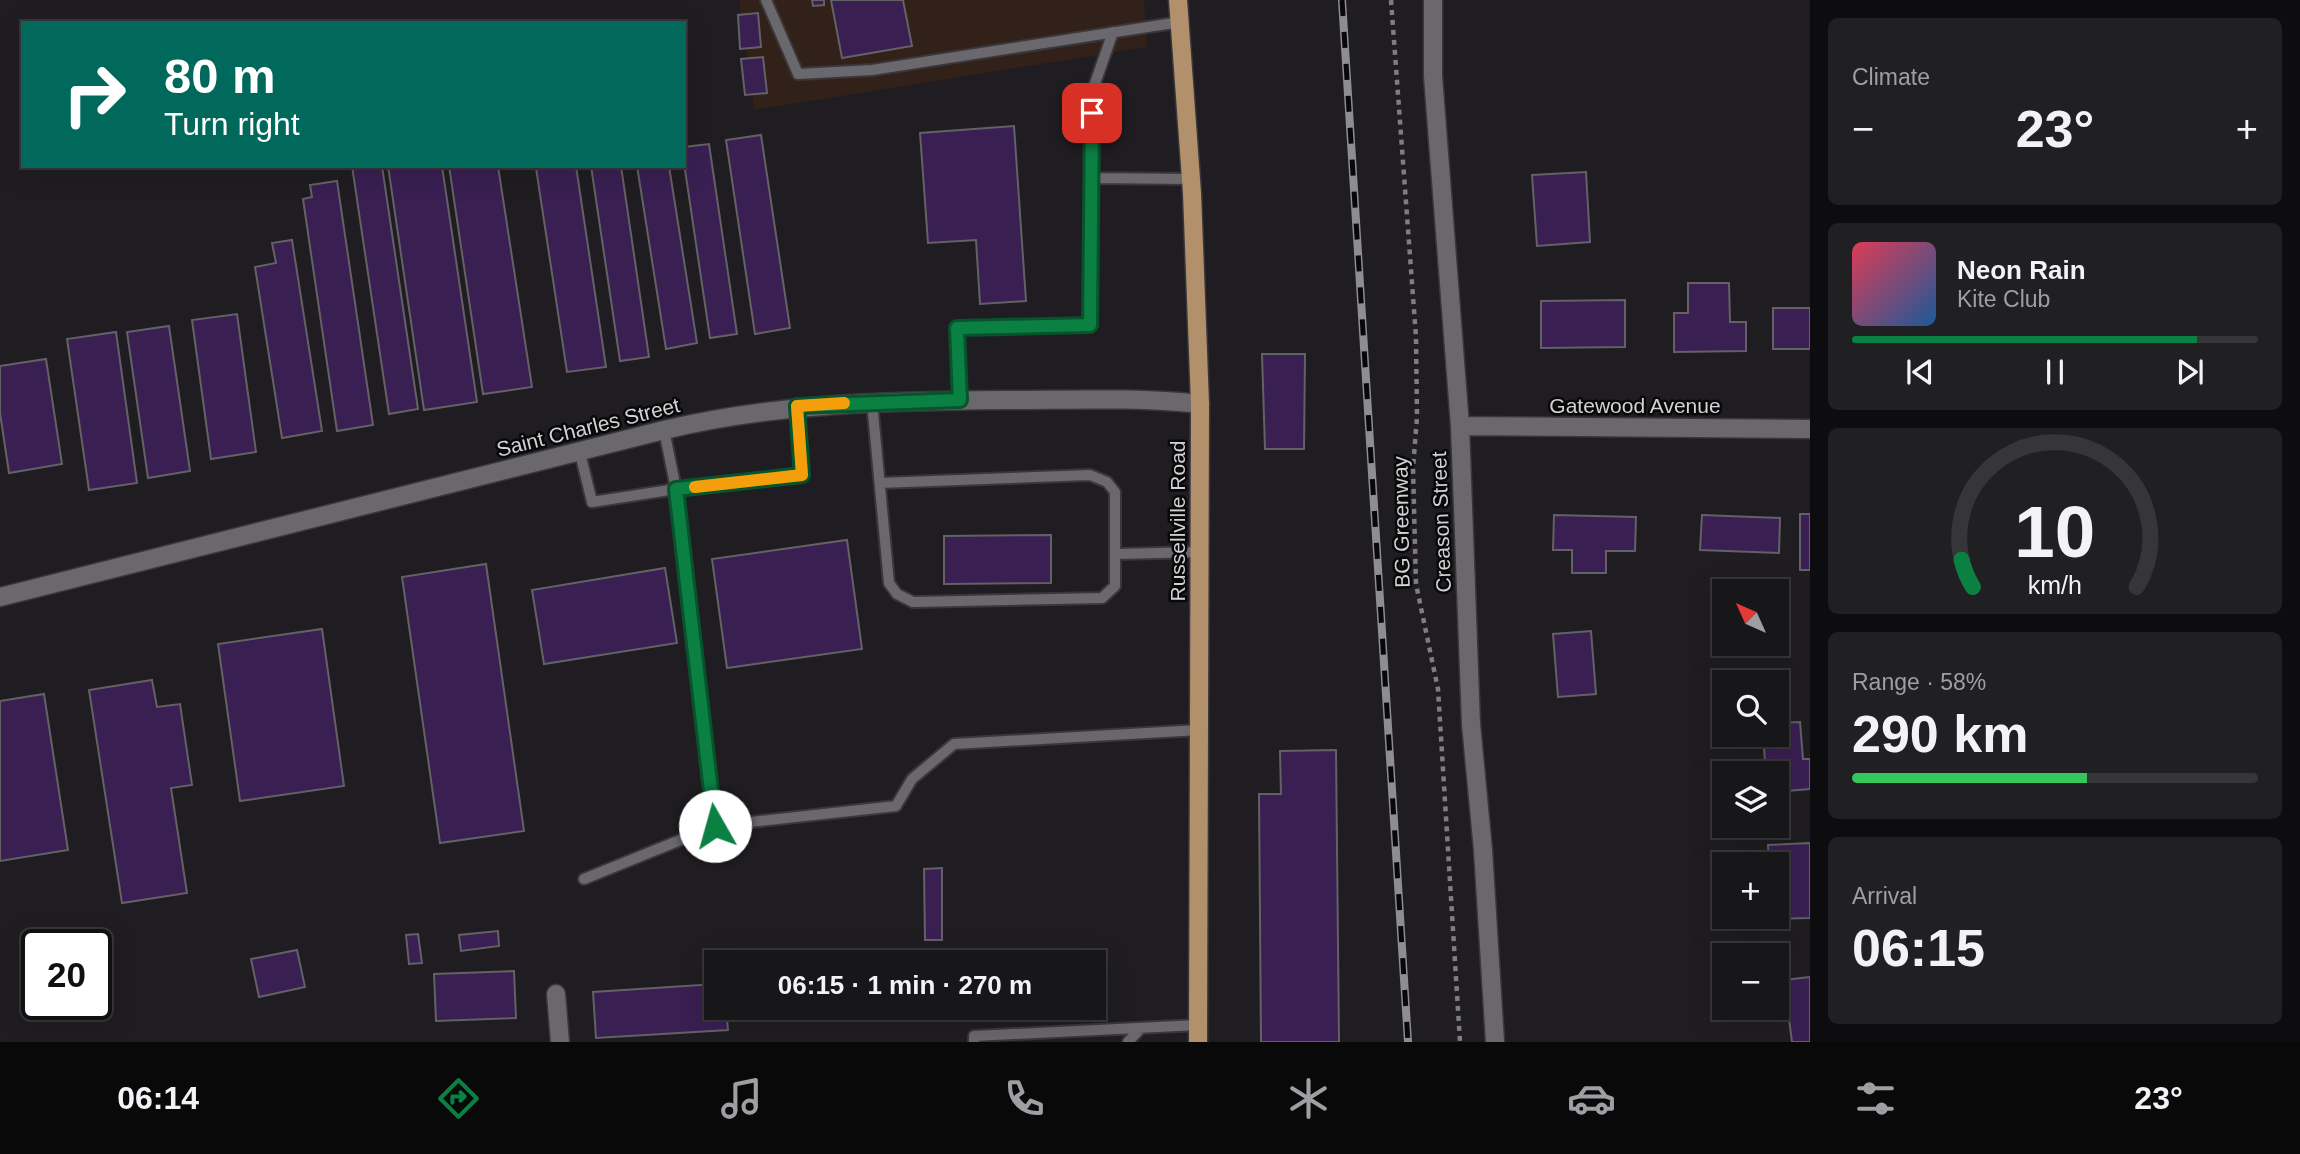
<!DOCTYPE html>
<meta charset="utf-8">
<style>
:root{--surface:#171619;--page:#201f22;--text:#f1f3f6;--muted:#9e9fa2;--line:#363538;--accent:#0b8043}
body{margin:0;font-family:Helvetica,sans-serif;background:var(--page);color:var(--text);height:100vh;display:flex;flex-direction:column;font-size:26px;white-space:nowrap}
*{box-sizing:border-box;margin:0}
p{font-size:23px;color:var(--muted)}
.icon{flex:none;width:38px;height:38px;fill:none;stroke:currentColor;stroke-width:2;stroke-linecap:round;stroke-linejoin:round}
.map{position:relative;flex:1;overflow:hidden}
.panel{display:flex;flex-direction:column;gap:18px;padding:18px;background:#0d0c0e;width:490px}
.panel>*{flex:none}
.guide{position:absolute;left:21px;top:21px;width:665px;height:147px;border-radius:0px;box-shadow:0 7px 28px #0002,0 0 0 2px var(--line);background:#00695c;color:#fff;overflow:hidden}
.needle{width:46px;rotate:315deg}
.tools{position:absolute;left:1712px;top:579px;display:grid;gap:14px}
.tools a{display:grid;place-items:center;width:77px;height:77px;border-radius:0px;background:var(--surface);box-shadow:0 7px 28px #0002,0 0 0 2px var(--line);font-size:35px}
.speed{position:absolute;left:21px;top:929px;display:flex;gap:14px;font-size:35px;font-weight:700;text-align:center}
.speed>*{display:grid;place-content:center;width:91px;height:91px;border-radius:50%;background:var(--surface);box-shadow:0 7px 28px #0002,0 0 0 2px var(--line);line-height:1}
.speed .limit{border:4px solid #111;border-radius:10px;background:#fff;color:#111}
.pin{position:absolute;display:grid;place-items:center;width:60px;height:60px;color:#fff;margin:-30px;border-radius:14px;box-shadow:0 4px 10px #0006}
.me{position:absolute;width:77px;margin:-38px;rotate:353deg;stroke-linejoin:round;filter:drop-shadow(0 0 5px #0008)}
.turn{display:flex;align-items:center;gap:24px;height:147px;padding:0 28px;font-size:32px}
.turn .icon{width:91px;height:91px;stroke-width:2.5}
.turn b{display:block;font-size:49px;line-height:60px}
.big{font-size:52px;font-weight:700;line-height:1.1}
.panel .widget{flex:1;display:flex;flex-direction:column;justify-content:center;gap:10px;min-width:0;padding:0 24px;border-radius:10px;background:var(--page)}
.panel .dial{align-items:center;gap:0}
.dial svg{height:182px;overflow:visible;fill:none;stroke:var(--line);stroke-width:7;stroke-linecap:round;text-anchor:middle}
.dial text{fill:var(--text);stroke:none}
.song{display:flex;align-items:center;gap:21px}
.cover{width:84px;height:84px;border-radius:10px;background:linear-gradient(135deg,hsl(350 70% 55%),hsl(210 70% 35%))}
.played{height:7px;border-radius:4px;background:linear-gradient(90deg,var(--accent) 85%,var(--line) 85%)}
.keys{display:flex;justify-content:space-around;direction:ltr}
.heat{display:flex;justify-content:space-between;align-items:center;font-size:38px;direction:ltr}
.charge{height:10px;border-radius:5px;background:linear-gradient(90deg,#34c759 58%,var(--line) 0)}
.trip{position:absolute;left:704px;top:950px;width:402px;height:70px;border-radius:0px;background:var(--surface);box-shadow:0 7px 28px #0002,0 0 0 2px var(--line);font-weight:700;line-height:70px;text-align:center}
.tab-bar{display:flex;height:112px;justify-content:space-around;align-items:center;background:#09090a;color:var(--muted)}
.tab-bar .icon{width:49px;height:49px}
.tab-bar .selected{color:var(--accent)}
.tab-bar b{font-size:32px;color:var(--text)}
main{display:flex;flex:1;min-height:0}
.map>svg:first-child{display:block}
</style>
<main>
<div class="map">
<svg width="1810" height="1042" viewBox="0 0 1810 1042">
<rect width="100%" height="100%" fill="#1f1d21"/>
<!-- commercial -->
<path fill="#312118" d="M 739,0 L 1144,0 L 1147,47 L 754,110 Z"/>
<!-- building -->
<path fill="#391f52" stroke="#636166" stroke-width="2" d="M 812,0 L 824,0 L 824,5 L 813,6 Z
M 831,0 L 903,0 L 912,46 L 842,58 Z
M 758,13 L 761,47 L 740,49 L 738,15 Z
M 763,57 L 767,93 L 745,95 L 741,59 Z
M 1014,126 L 1026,301 L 980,304 L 976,240 L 928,243 L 920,133 Z
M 761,135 L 790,328 L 755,334 L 726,140 Z
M 709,144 L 737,334 L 710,338 L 684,163 L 684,147 Z
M 352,166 L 382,166 L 418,409 L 389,414 Z
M 388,166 L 442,166 L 477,402 L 424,410 Z
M 449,166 L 498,166 L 532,387 L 483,394 Z
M 576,166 L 606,367 L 567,372 L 536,168 Z
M 591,166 L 621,166 L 649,357 L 620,361 Z
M 637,166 L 669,166 L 697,343 L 666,349 Z
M 1586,172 L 1590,242 L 1537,246 L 1532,175 Z
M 337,181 L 373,425 L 337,431 L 303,199 L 312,197 L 310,185 Z
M 292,240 L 322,431 L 282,438 L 255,267 L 276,263 L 272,243 Z
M 1688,283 L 1729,283 L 1730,322 L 1746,322 L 1746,351 L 1674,352 L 1674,313 L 1688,313 Z
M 1625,300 L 1625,347 L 1541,348 L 1541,301 Z
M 1773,308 L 1810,308 L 1810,349 L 1773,349 Z
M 237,314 L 256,452 L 211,459 L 192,320 Z
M 169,326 L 190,471 L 148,478 L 127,332 Z
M 116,332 L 137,483 L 89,490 L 67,339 Z
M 1262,354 L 1305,354 L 1304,449 L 1265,449 Z
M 46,359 L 62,464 L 9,473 L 0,413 L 0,366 Z
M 1800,514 L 1810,514 L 1810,570 L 1800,570 Z
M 1554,515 L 1636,517 L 1635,551 L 1606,551 L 1606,573 L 1572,573 L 1572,550 L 1553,550 Z
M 1702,515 L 1780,518 L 1779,553 L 1700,550 Z
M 1051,535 L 1051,583 L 944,584 L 944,536 Z
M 847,540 L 862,649 L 727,668 L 712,559 Z
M 486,564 L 524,831 L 440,843 L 402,577 Z
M 665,568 L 677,643 L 544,664 L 532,590 Z
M 322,629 L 344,786 L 240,801 L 218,644 Z
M 1591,631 L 1596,694 L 1558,697 L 1553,634 Z
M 152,680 L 157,707 L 180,704 L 192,785 L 171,788 L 187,893 L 122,903 L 89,690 Z
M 44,694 L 68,850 L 0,861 L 0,701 Z
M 1800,722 L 1803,759 L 1810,759 L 1810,789 L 1776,792 L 1776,774 L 1766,774 L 1763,735 L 1776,735 L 1776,723 Z
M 1336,750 L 1339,1042 L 1261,1042 L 1259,794 L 1281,794 L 1280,751 Z
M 1810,843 L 1810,918 L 1771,919 L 1776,917 L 1776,864 L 1769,864 L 1768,845 Z
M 942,868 L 942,940 L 925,940 L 924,869 Z
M 498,931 L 499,946 L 461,951 L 459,935 Z
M 418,934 L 422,963 L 409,964 L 406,935 Z
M 297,950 L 305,987 L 259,997 L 251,959 Z
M 514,971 L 516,1018 L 436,1021 L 434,974 Z
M 1810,977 L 1810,1042 L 1792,1042 L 1784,980 Z
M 716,984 L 716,1008 L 726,1008 L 728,1030 L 596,1038 L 593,992 Z"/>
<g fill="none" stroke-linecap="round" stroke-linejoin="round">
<defs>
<path id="lane" d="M 766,0 L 798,74 L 872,70 L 1180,22
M 1091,178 L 1092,92 L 1113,32
M 960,400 L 957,328 L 1090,325 L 1091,178 L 1191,179
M 872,402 L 889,583 L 897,594 L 913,602 L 1102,598 L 1115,586 L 1115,492 L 1107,482 L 1090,475 L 880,483
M 664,430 L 676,489 L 802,475 L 798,406
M 580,453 L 592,502 L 676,489 L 715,826
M 1117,554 L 1199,552
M 584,879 L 715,826 L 896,806 L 912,779 L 954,744 L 1199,730
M 974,1042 L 974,1036 L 1198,1025
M 1128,1042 L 1139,1030"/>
<path id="street" d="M 1433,0 L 1433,76 L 1460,426 L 1471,724 L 1483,850 L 1495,1042
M 1460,426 L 1810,429
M 0,597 L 664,430 C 776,403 888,401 1003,400 C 1069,400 1134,397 1200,404
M 556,994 L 560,1042"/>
<path id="primary" d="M 1178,0 L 1192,193 L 1200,404 L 1198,1042"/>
</defs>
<!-- lane casing -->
<use href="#lane" stroke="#39373b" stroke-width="14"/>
<!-- street casing -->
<use href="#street" stroke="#39373b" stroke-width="21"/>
<!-- primary casing -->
<use href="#primary" stroke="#39373b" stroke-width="21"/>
<!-- path -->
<path stroke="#7e7d80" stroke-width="4.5" stroke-dasharray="5 5" stroke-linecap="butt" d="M 1391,0 L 1416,337 L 1417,417 L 1413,468 L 1416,584 L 1438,689 L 1460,1042"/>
<!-- lane -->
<use href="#lane" stroke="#6a686d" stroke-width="10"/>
<!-- street -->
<use href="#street" stroke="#6a686d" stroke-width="18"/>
<!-- primary -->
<use href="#primary" stroke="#b3906c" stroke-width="18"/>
<defs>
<path id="rail" d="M 1342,0 L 1408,1042"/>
</defs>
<!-- rail casing -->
<use href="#rail" stroke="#8e8d90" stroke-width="8"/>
<!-- rail -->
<use href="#rail" stroke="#080809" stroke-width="5" stroke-dasharray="16" stroke-linecap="butt"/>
</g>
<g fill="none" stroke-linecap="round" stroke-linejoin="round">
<defs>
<path id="route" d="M 715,826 L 676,489 L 802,475 L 797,406 L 960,400 L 957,328 L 1090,325 L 1092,113"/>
</defs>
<!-- route casing -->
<use href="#route" stroke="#07532c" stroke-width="18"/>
<!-- route -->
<use href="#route" stroke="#0b8043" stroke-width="12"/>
<!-- slow -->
<path stroke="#f59e0b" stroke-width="12" d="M 695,487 L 802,475 L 797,406 L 844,403"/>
</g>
<g text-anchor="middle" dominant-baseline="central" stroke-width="5" stroke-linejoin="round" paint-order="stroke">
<!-- street labels -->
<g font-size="21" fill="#d2d1d4" stroke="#080809">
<text x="1635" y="405">Gatewood Avenue</text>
<text transform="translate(588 427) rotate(-14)">Saint Charles Street</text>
<text transform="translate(1177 521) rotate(-90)">Russellville Road</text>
<text transform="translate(1401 522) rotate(-91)">BG Greenway</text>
<text transform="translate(1441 522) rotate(-92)">Creason Street</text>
</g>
</g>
</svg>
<div class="tools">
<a><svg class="needle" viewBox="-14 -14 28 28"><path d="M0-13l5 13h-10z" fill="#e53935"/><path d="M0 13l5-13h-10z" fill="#9e9fa2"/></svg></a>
<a><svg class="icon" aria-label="search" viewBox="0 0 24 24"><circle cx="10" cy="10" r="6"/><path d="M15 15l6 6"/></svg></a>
<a><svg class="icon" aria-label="layers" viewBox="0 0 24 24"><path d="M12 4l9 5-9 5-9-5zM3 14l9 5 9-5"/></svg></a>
<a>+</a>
<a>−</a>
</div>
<div class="speed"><div class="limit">20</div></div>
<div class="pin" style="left:1092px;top:113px;background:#d93025"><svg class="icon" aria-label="arrive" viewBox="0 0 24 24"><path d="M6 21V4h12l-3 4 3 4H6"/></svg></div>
<svg class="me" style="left:715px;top:826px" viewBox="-20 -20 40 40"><circle r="19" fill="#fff"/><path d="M0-13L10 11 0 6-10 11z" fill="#0b8043"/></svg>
<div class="trip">06:15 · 1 min · 270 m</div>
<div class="guide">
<div class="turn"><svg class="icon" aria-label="right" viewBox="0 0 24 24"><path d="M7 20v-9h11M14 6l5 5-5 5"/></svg><div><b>80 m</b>Turn right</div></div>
</div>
</div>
<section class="panel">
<div class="widget"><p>Climate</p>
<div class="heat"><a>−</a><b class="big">23°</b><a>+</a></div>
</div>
<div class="widget">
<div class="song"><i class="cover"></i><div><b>Neon Rain</b><p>Kite Club</p></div></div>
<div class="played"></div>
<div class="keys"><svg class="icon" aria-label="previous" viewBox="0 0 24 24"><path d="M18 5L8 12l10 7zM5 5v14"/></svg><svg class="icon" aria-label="pause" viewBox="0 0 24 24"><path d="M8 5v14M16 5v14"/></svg><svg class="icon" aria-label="next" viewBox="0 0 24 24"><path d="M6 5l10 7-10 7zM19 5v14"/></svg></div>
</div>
<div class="widget dial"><svg viewBox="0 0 100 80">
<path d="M14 69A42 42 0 1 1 86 69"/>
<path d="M14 69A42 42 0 0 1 9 57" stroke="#0b8043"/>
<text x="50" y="56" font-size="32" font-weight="700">10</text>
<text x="50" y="72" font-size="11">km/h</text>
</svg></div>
<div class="widget"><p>Range · 58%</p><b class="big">290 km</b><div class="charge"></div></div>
<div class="widget"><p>Arrival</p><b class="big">06:15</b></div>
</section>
</main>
<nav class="tab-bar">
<b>06:14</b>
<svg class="icon selected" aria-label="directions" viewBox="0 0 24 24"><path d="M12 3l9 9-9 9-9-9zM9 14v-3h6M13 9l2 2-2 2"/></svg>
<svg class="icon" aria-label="music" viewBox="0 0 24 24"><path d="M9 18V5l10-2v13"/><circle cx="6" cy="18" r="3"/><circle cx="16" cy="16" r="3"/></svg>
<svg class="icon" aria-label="phone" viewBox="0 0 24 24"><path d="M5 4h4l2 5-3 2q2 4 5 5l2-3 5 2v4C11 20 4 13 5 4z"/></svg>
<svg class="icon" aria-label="climate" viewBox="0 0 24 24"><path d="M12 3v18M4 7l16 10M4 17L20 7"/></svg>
<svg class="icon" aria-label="car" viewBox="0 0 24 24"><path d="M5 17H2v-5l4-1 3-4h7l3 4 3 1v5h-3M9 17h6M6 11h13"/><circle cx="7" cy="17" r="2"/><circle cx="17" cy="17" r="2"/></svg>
<svg class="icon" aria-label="filters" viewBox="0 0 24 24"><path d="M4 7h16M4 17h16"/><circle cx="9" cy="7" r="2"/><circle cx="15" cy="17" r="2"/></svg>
<b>23°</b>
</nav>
